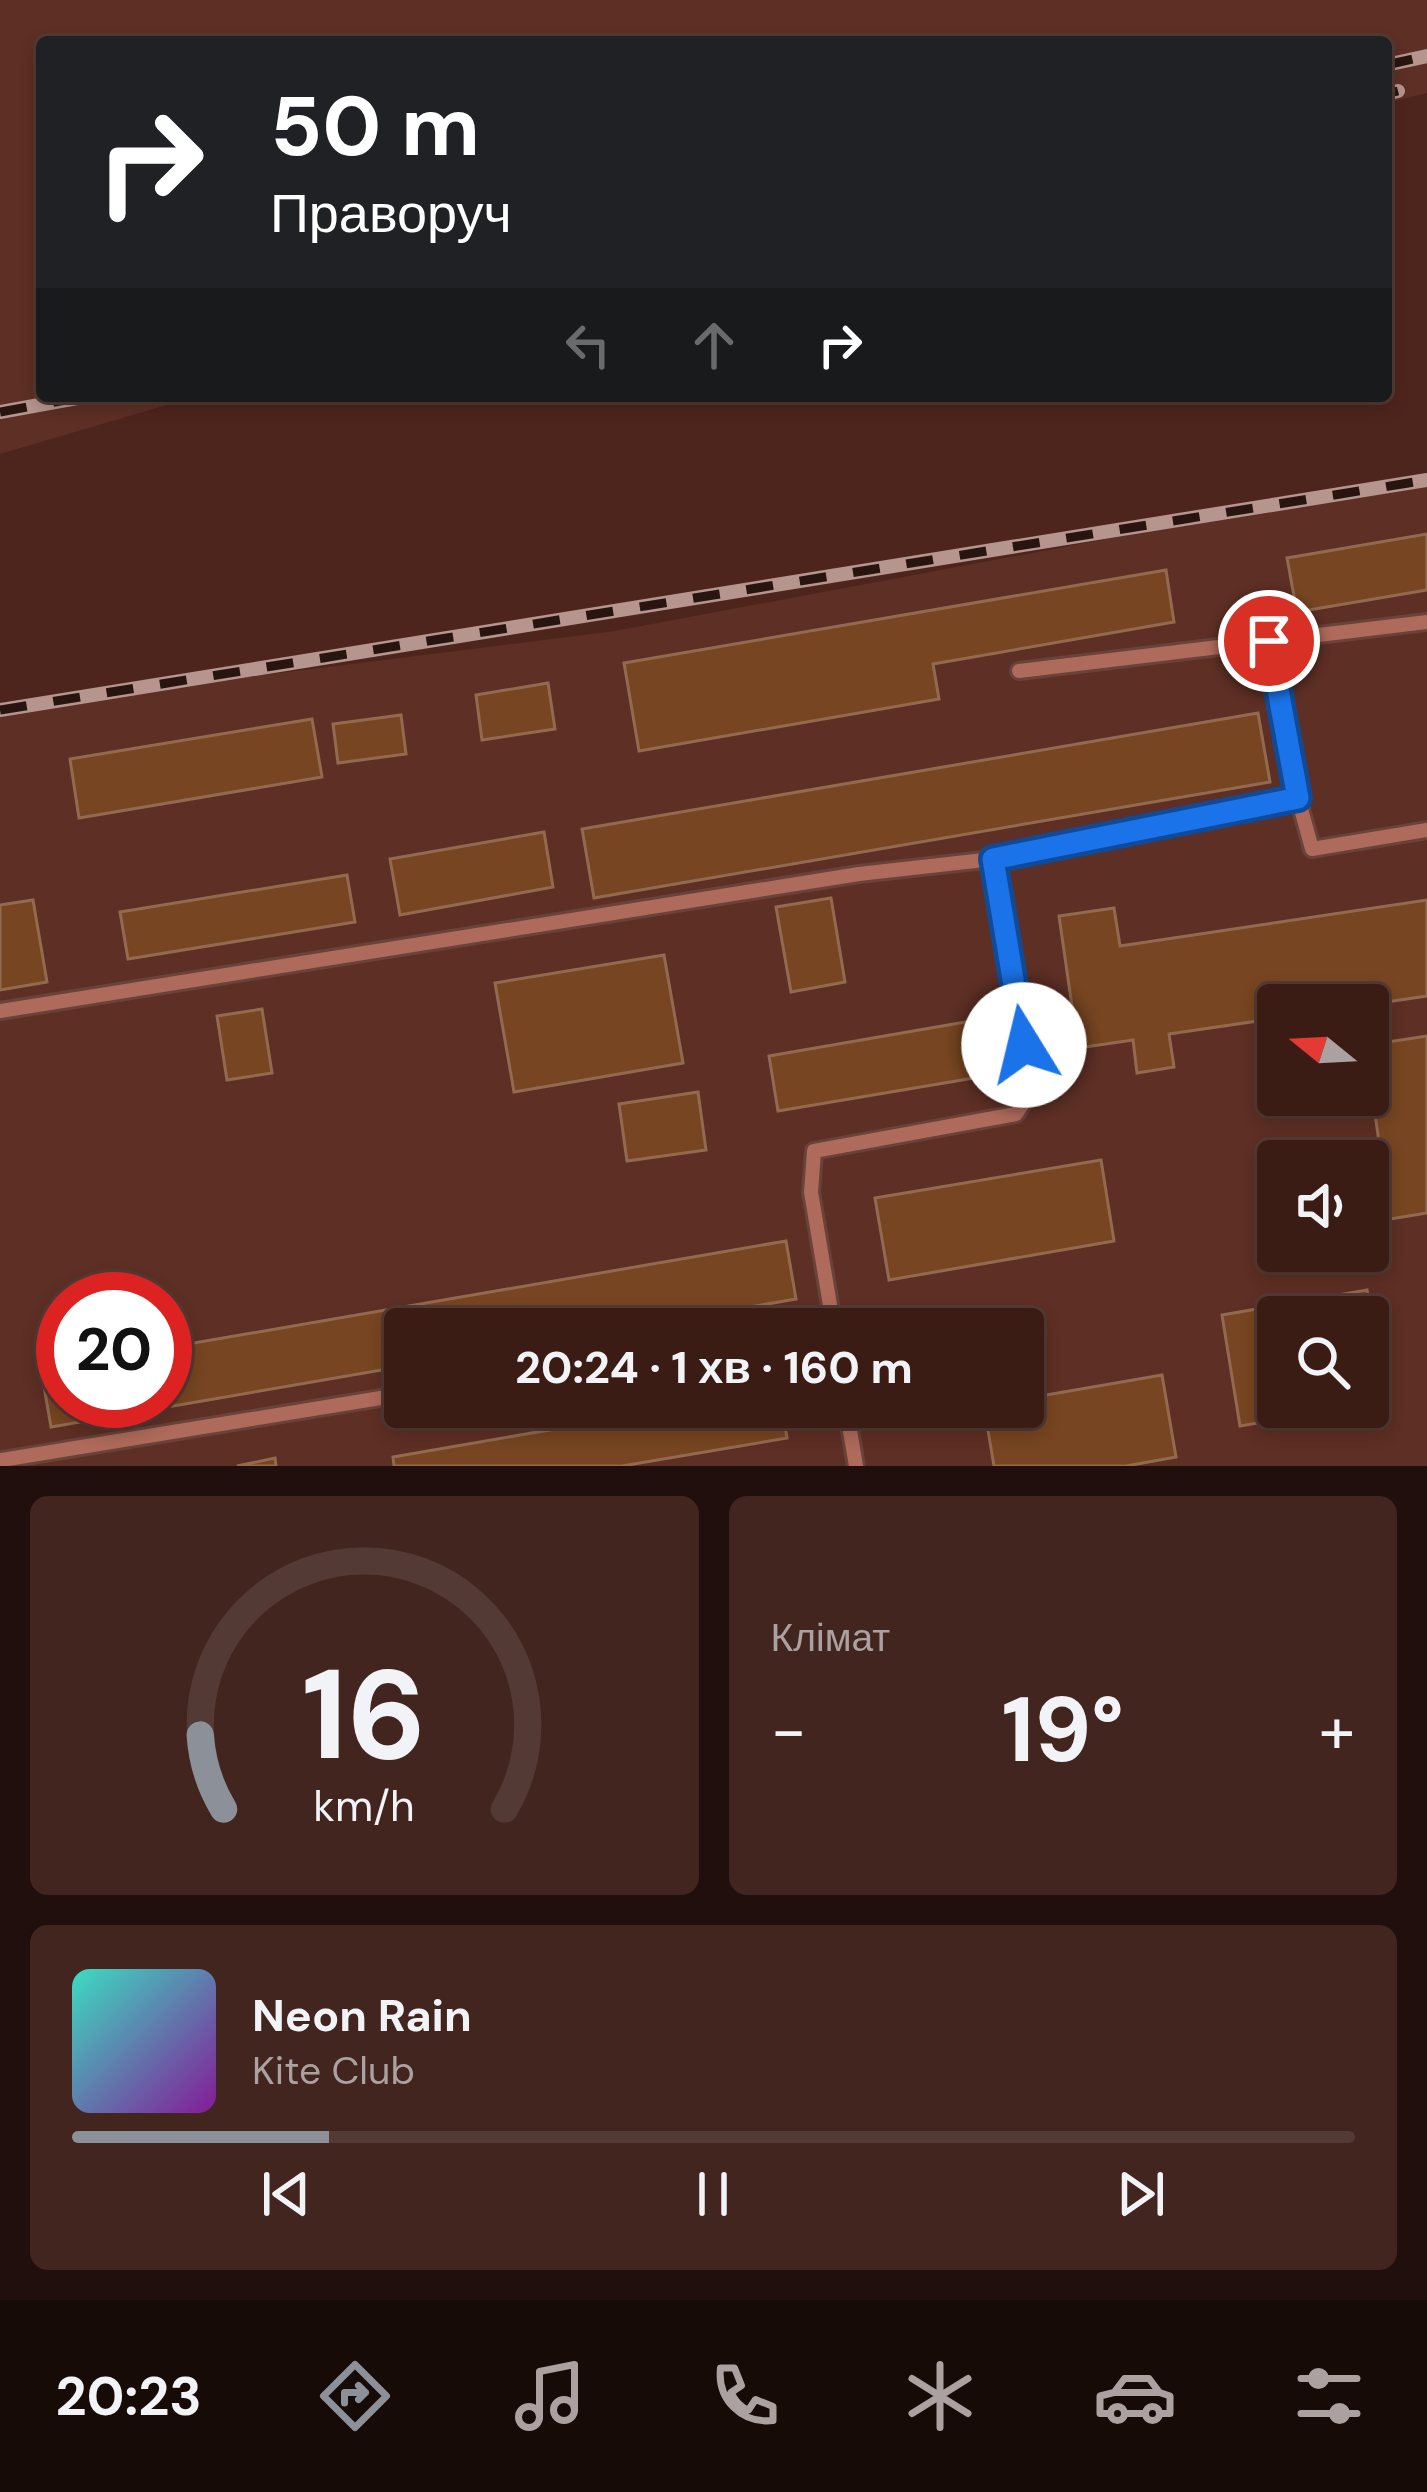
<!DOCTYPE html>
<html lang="uk">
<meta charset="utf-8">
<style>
:root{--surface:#3a1c15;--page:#41251e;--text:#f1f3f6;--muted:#aba1a0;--line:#543a34;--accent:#8c9099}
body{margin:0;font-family:"DM Sans",sans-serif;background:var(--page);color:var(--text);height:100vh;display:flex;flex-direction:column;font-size:45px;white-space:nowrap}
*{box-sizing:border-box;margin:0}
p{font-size:39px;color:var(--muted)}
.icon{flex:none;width:66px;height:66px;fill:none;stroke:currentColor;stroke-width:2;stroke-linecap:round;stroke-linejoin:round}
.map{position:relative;height:1466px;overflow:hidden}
.details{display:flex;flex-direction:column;gap:30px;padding:30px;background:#200f0c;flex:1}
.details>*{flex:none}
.banner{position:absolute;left:36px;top:36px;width:1356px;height:366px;border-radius:12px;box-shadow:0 6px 18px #0003,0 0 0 3px var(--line);background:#202124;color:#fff;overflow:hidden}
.needle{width:78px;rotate:288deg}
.controls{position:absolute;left:1257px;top:984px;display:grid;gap:24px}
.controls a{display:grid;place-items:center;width:132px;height:132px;border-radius:12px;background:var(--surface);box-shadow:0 6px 18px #0003,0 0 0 3px var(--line);font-size:60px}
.speed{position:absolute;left:36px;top:1272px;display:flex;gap:24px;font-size:60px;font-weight:700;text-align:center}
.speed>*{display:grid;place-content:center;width:156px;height:156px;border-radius:50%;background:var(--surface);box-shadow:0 6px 18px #0003,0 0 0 3px var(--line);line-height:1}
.speed .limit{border:18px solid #d22;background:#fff;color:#111}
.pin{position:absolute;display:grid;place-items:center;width:102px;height:102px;color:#fff;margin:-51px;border:6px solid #fff;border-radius:50%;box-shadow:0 3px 12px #0007}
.me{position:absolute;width:132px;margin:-66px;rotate:351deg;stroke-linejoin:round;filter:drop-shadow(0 0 9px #0008)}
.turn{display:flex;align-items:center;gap:42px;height:252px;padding:0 36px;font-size:54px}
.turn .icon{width:156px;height:156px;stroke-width:2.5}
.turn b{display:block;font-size:84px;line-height:102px}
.lanes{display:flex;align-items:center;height:114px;padding:0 36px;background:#0003;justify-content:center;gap:60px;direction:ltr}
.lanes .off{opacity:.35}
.big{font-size:90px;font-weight:700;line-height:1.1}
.details .widget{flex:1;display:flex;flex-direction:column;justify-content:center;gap:18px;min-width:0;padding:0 42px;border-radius:18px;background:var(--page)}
.details .dial{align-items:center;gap:0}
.dial svg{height:312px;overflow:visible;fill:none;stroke:var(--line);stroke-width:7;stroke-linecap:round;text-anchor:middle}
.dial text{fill:var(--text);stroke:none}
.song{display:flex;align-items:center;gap:36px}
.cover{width:144px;height:144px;border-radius:18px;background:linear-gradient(135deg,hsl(170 70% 55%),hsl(290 70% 35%))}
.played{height:12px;border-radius:6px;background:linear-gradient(90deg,var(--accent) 20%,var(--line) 20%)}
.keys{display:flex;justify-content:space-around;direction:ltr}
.heat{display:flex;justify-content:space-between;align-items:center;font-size:66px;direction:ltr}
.details .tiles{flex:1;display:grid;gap:30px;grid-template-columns:1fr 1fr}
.widget:last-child{grid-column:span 2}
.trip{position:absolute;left:384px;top:1308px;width:660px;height:120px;border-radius:12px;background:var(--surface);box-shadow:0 6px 18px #0003,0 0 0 3px var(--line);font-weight:700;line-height:120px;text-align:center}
.tab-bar{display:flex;height:192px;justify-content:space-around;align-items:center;background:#170b08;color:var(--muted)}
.tab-bar .icon{width:84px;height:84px}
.tab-bar .active{color:var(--accent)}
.tab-bar b{font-size:54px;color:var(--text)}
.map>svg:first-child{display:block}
</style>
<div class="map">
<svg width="1427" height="1466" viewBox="0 0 1427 1466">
<rect width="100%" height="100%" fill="#4e251c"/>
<!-- built -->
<path fill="#5e2f24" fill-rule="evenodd" d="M 0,0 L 1427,0 L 1427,93 L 1386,103 L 1386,42 L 42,42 L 42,396 L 197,396 L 0,454 Z
M 1427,479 L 1427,1466 L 0,1466 L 0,708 L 615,631 ZM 1278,1005 L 1368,1005 L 1368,1095 L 1278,1095 ZM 1278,1161 L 1368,1161 L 1368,1251 L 1278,1251 ZM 63,1299 L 165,1299 L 165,1401 L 63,1401 ZM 1278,1317 L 1368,1317 L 1368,1407 L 1278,1407 ZM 405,1329 L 1023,1329 L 1023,1407 L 405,1407 Z"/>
<!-- building -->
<path fill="#774521" stroke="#926a50" stroke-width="3" d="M 1427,534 L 1427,590 L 1297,612 L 1287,558 Z
M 1166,570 L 1174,622 L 933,664 L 939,699 L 639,751 L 624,663 Z
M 548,683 L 555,729 L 482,740 L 476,695 Z
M 1258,713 L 1270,782 L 594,898 L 582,829 Z
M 401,715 L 406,754 L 338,763 L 333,724 Z
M 312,719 L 322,777 L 79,818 L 70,759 Z
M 544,832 L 553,887 L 400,915 L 390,859 Z
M 347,875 L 355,922 L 128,959 L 120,912 Z
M 831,898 L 845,982 L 791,992 L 776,907 Z
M 33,900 L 47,982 L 0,990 L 0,905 Z
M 1427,900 L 1427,996 L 1366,1005 L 1278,1005 L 1278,1018 L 1169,1034 L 1174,1067 L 1137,1073 L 1133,1040 L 1078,1048 L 1059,916 L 1114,908 L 1120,946 Z
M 664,955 L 683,1063 L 514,1092 L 495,983 Z
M 262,1009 L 272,1073 L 227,1080 L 217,1016 Z
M 971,1021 L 980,1077 L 778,1111 L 769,1056 Z
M 1427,1036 L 1427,1213 L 1390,1219 L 1368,1065 L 1368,1045 Z
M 698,1092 L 706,1150 L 627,1161 L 619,1104 Z
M 1101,1160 L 1114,1241 L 889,1280 L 875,1198 Z
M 786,1241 L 796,1299 L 623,1329 L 405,1329 L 405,1366 L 51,1427 L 41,1369 L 63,1365 L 63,1401 L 165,1401 L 165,1348 Z
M 1367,1290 L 1386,1401 L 1368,1404 L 1368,1317 L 1278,1317 L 1278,1407 L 1350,1407 L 1240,1426 L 1222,1315 Z
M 1162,1375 L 1176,1457 L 1126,1466 L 994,1466 L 984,1407 L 1023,1407 L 1023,1399 Z
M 682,1407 L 782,1407 L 787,1438 L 622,1466 L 394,1466 L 393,1457 Z
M 275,1458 L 276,1466 L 237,1466 Z"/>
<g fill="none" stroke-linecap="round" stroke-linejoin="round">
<defs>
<path id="lane" d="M 1269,641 L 1298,798 L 1312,849 L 1427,830
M 1019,671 L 1427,622
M 0,1011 L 859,874 L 993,859 L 1298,798
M 800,1329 L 833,1324
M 834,1329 L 811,1192 L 814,1151 L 1016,1114 L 1031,1091 L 993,859
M 846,1407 L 856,1466
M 2,1460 L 405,1394"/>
</defs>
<!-- lane casing -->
<use href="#lane" stroke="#694239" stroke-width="20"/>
<!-- lane -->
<use href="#lane" stroke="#ae6a5a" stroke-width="14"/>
<defs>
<path id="rail" d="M 1386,65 L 1427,56
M 1386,94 L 1398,91
M 0,412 L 88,396
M 0,710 L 1427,480"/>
</defs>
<!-- rail casing -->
<use href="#rail" stroke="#b6958e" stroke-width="14"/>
<!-- rail -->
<use href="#rail" stroke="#281510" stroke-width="9" stroke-dasharray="27" stroke-linecap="butt"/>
</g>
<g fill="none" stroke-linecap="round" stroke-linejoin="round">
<defs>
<path id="route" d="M 1024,1045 L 993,859 L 1298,798 L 1269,641"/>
</defs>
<!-- route casing -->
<use href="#route" stroke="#114b97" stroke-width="30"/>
<!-- route -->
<use href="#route" stroke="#1a73e8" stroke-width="21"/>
</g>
</svg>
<div class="controls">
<a><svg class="needle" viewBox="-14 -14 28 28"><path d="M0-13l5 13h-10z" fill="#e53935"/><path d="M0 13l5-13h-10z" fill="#aba1a0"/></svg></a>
<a><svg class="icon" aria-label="sound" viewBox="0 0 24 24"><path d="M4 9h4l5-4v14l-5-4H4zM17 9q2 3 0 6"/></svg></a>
<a><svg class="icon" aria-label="search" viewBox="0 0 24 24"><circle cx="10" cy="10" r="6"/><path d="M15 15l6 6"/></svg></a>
</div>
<div class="speed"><div class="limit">20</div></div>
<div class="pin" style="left:1269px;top:641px;background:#d93025"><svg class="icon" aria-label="arrive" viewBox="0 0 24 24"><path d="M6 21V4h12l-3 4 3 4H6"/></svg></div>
<svg class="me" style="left:1024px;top:1045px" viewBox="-20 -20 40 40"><circle r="19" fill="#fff"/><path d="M0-13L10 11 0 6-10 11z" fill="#1a73e8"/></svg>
<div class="trip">20:24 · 1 хв · 160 m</div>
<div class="banner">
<div class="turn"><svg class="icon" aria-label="right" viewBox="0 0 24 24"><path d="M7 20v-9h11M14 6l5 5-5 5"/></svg><div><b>50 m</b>Праворуч</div></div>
<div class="lanes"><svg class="icon off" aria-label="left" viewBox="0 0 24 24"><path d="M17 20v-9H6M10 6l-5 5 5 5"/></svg><svg class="icon off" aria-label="ahead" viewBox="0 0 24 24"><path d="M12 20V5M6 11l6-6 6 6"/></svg><svg class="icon" aria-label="right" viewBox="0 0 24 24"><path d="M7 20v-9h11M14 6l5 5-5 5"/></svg></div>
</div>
</div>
<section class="details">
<div class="tiles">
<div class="widget dial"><svg viewBox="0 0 100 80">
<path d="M14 69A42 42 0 1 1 86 69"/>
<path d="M14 69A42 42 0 0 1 8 50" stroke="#8c9099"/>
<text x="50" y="56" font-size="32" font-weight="700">16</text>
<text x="50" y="72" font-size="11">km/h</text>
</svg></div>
<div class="widget"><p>Клімат</p>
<div class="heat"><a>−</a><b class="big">19°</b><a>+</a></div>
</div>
<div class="widget">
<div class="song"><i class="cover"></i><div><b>Neon Rain</b><p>Kite Club</p></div></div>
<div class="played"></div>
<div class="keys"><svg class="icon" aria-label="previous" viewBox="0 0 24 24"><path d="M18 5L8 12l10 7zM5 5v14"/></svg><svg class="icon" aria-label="pause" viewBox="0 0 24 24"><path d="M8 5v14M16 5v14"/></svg><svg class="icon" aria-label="next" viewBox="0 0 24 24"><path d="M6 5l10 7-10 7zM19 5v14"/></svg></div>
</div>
</div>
</section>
<nav class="tab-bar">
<b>20:23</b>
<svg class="icon active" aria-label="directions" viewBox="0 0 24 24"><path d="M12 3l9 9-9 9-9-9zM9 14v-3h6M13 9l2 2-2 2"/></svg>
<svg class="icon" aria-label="music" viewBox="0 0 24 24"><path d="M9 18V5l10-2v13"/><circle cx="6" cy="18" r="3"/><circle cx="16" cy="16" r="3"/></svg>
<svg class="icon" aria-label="phone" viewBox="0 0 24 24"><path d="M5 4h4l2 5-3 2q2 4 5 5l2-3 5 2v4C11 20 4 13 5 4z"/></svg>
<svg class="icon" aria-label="climate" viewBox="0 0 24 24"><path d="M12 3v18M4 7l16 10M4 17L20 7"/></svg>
<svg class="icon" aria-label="car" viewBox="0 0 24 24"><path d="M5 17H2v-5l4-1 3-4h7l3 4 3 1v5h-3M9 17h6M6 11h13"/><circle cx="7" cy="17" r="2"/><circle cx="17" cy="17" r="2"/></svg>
<svg class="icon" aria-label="filters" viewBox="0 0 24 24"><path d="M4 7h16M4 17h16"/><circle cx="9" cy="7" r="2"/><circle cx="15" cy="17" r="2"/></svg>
</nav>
